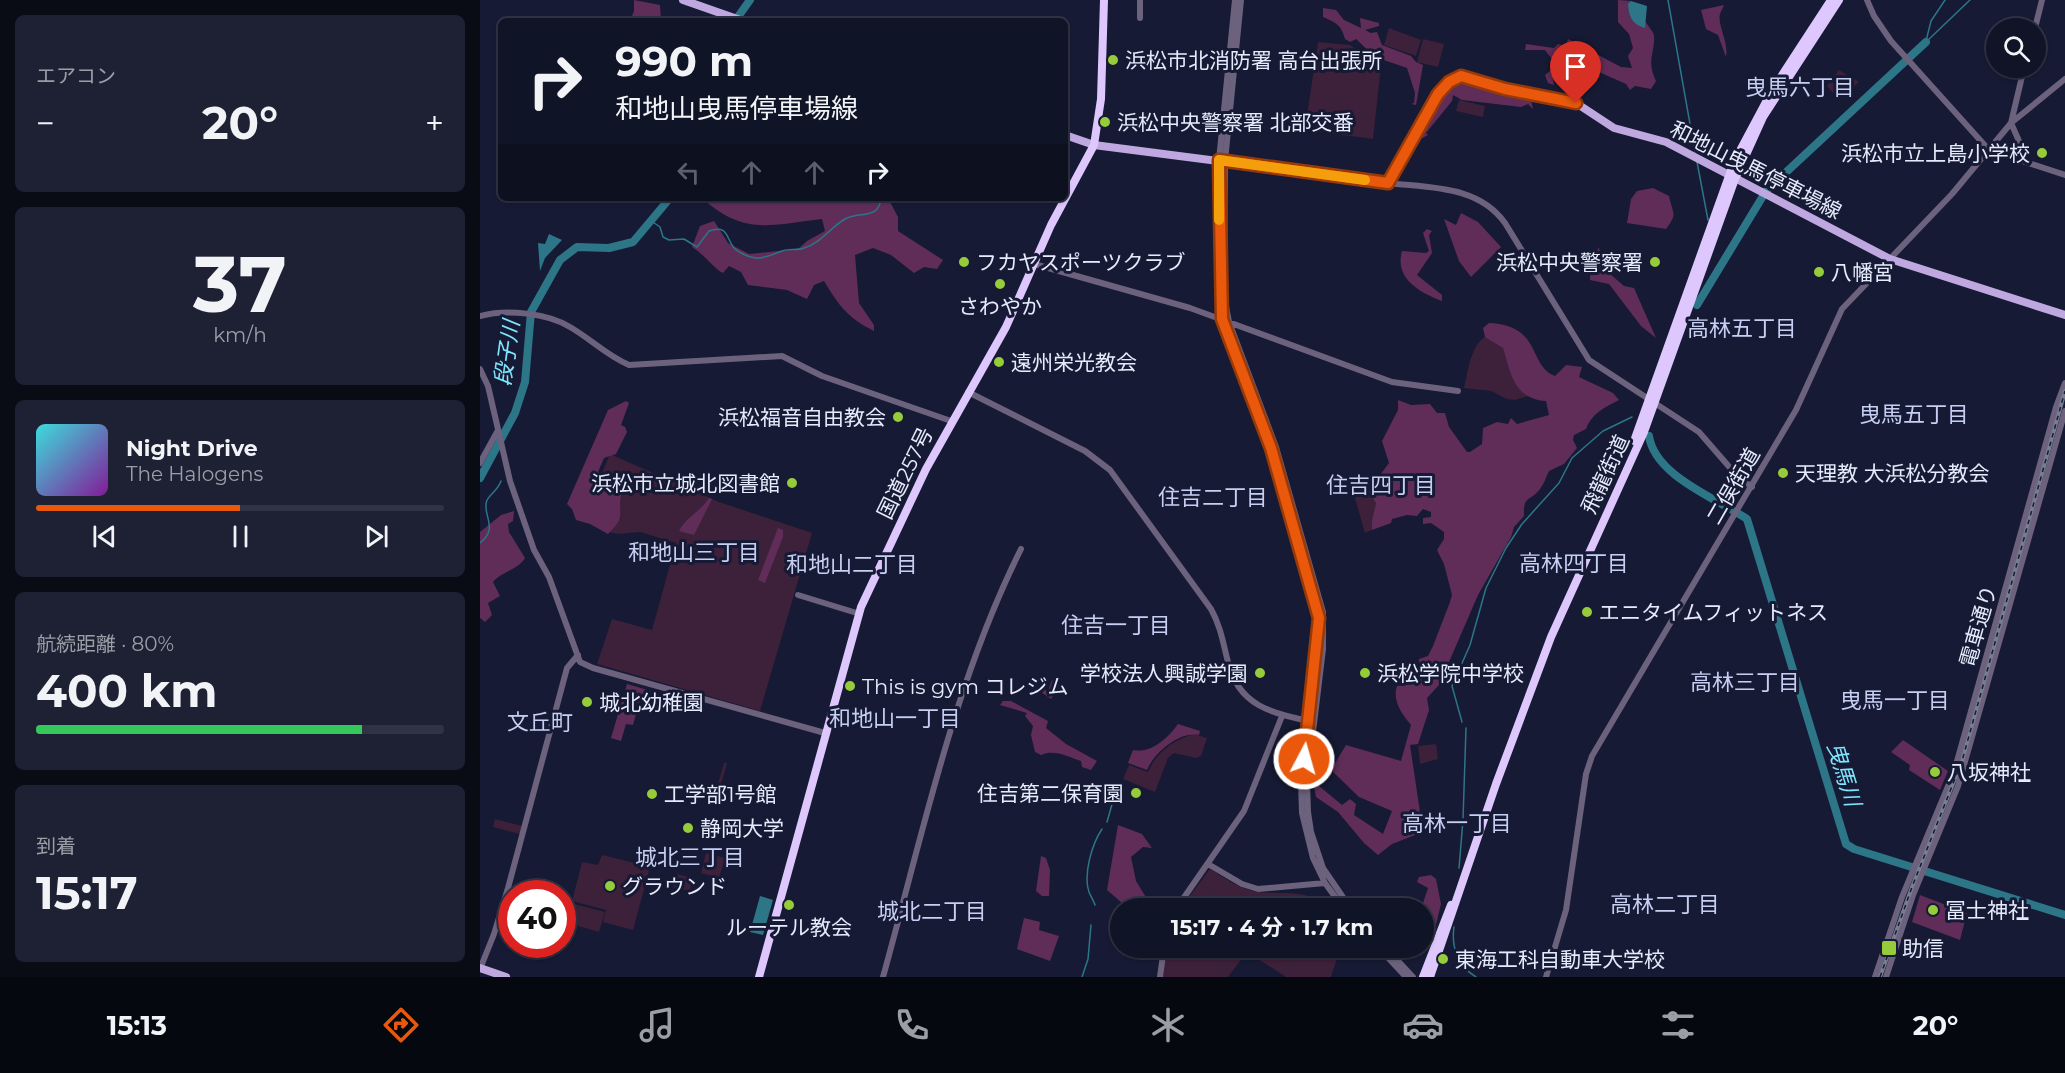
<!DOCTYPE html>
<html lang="ja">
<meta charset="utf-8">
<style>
:root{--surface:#101427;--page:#1e2133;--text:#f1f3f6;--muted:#9c9ea7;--line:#303344;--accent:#ea580c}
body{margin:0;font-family:Montserrat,"Noto Sans JP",sans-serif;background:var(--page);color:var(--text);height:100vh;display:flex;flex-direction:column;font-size:22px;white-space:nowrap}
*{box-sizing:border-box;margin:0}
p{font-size:20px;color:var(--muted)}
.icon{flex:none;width:33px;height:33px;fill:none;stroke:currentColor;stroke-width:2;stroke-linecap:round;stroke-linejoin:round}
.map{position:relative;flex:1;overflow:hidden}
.side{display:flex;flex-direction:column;gap:15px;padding:15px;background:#090b15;width:480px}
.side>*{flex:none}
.hud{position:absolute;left:18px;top:18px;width:570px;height:183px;border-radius:9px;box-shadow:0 2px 4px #0004,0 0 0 2px var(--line);background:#101427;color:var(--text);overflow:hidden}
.buttons{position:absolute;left:1506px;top:18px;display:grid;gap:12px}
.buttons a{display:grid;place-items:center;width:60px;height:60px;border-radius:50%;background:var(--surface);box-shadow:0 2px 4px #0004,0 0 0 2px var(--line);font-size:30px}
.speed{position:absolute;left:18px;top:880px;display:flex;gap:12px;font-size:30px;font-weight:700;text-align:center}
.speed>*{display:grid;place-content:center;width:78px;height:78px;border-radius:50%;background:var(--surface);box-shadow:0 2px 4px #0004,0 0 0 2px var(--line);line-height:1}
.speed .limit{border:9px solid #d22;background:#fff;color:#111}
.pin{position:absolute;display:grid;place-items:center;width:51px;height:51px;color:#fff;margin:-62px -26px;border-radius:50% 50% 50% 0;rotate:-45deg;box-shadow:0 0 6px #0007}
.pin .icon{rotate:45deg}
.me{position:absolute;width:66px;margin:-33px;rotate:6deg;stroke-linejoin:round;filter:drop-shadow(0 0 4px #0008)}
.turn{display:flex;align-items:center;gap:21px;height:126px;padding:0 18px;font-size:27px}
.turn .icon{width:78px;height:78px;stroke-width:2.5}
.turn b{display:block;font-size:42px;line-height:51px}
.lanes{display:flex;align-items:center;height:57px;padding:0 18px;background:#0003;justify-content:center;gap:30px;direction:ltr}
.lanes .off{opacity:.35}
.big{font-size:45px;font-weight:700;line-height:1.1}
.side .card{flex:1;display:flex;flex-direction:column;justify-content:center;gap:9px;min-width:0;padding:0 21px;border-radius:9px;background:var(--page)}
.side .dial{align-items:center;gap:0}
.dial b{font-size:78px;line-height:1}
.song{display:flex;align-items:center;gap:18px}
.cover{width:72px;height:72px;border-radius:9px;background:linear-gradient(135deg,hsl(180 70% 55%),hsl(290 70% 35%))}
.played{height:6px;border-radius:3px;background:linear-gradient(90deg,var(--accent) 50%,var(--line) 50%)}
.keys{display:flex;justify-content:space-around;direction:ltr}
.heat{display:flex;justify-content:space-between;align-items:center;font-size:33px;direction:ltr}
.charge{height:9px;border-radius:4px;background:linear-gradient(90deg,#34c759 80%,var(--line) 0)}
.trip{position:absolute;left:630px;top:898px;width:324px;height:60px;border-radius:30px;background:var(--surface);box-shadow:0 2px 4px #0004,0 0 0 2px var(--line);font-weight:700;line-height:60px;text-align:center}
.dock{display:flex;height:96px;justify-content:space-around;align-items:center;background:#060810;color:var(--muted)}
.dock .icon{width:42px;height:42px}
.dock .active{color:var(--accent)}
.dock b{font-size:27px;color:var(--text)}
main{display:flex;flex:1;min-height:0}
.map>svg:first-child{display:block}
</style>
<main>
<section class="side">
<div class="card"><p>エアコン</p>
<div class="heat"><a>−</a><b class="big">20°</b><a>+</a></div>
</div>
<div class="card dial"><b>37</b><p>km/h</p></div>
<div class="card">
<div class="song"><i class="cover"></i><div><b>Night Drive</b><p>The Halogens</p></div></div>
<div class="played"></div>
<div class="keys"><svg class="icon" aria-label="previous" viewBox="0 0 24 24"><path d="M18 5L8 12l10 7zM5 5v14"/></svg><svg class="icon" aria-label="pause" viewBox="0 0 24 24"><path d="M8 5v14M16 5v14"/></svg><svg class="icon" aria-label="next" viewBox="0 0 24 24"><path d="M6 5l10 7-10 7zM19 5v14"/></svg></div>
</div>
<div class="card"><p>航続距離 · 80%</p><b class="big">400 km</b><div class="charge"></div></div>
<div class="card"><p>到着</p><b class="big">15:17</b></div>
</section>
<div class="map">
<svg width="1585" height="977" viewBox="0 0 1585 977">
<rect width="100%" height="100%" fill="#161a34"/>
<!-- green -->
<path fill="#3d2039" d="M 909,28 L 941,40 L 936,56 L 904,45 Z
M 943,39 L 964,44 L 958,67 L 937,62 Z
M 838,42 L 870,45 L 901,66 L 893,139 L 833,131 L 826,122 Z
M 1359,70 L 1379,82 L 1359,100 L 1347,86 Z
M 979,100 L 1005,106 L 1003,117 L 976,111 Z
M 1014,332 L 1067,390 L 1035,400 L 1027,399 L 1011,391 L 984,388 C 989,367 991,339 1014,332 Z
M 130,454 L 239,502 L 332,533 L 280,711 L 117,664 L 132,619 L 172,630 L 196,543 L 160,532 L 138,534 L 129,532 L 104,515 Z
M 876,482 L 888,491 L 896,503 L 892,520 L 892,530 L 885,533 L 872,488 L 872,483 Z
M 714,734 L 727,738 L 721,756 L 716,758 L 694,753 L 688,758 L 675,792 L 643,779 L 649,765 L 668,772 C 675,754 694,739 714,734 Z
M 956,744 L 958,759 L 940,764 L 938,746 Z
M 244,763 L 247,763 L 238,795 L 212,792 L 214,785 L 236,791 Z
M 15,819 L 42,826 L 40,834 L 13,827 Z
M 226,853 L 245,858 L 239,878 L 221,873 Z
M 122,855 L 167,866 L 169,871 L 153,930 L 123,922 L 126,910 L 92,901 L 102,862 L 118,865 Z
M 730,869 C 744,878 757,887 773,891 C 793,896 833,886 845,909 L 700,909 Z
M 197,874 L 212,878 L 210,891 L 193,887 Z
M 90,903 L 125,912 L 119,932 L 85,922 Z
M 687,948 L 860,948 L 851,977 L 806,977 L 769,953 L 766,953 L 748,977 L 683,977 Z"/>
<!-- forest -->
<path fill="#602d59" d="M 154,0 L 180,5 L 181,21 L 150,21 L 154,11 Z
M 1138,0 L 1151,1 C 1155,8 1174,32 1174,35 C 1175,55 1166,59 1176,81 L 1171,89 L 1155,86 L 1150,90 L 1146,84 L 1094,61 L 1083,61 L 1081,64 L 1095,78 L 1094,81 L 1082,79 L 1084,74 L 1078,70 L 1073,79 L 1074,85 L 1068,83 L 1065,75 L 1071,70 L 1074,62 L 1065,50 L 1045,50 L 1046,44 L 1074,48 L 1078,44 L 1086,46 L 1088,39 L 1141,67 L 1152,68 L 1148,56 L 1153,48 L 1149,34 L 1138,22 Z
M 1244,5 C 1243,8 1241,11 1240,14 C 1237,24 1249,43 1246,57 L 1238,35 L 1226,29 L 1221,10 Z
M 843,8 L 856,10 L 864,20 L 881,28 L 880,18 L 899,23 L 899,26 L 885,30 L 891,33 L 897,32 L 902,45 L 931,56 L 936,62 L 943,65 L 936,105 L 931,104 L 934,103 L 935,93 L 927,68 L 895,57 L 876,39 L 870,42 L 865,39 C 861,24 856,23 843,17 Z
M 977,79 L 1050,96 L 1053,109 L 1048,104 L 1041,107 L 982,100 L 973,95 L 972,101 L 946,133 L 948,135 L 939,140 L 939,135 L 957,99 Z
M 1173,188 L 1189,196 C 1193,215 1198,213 1186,229 L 1147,223 L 1151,199 L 1157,191 Z
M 222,198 L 408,198 L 418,217 L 418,231 L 463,260 L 457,269 L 444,267 L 434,273 L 411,255 L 393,248 L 375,255 L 379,303 L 394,325 L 394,331 C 368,318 359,306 344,281 L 334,285 L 327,299 L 307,290 L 268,285 L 261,272 L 249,266 L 243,273 C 234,269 224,254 212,247 L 220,226 L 234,221 L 248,243 L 269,254 L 318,249 L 327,241 L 345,231 L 342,219 C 291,225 264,236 222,198 Z
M 981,213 L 998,222 L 1021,247 L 991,277 L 979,261 L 964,219 L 976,225 Z
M 947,229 L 952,231 L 949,235 L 952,253 L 937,275 L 962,295 L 962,301 C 941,293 914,279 922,251 L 946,253 L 949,251 L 943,233 Z
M 1119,247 L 1122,267 L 1144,286 L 1154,288 L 1176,338 L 1161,326 L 1129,284 L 1110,280 L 1111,264 Z
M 1009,323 C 1062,325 1048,366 1075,376 L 1086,365 L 1102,367 L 1099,377 L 1133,393 L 1139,400 C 1125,407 1111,414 1106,429 L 1094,435 L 1093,440 L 1097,448 L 1084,464 L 1069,471 C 1066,477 1064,484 1060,489 C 1050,502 1043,495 1044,516 L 1034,527 L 1031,537 L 998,595 L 959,685 L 947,698 L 949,710 L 938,744 L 930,745 L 943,832 L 912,844 L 898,855 L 884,843 L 858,812 L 836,797 L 833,781 L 862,805 L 870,799 L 876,804 L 874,815 L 903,834 L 912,811 L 879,797 L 851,770 L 866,745 L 921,761 L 931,725 C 922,714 912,701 917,686 L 940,683 L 939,659 L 948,656 L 953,646 L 970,602 L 972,595 L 964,564 L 957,550 L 964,539 L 964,532 L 951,523 L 943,524 L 943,518 L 951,517 L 951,512 L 943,509 L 937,516 L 927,515 L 912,519 L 911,523 L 892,530 L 892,520 L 896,503 L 888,491 L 909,463 L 902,441 L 918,410 L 918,400 L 931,405 L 950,404 L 957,413 L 965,413 L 969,427 L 987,452 L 990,452 L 1002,444 L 1003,428 L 1017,422 L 1028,424 L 1031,418 L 1037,424 L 1069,415 L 1066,401 C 1034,399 1031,374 1023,348 L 1005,337 L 1003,328 Z
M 146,401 L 149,403 L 141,425 L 145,427 L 147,432 L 136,454 L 124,458 L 118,472 L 141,480 C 144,490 140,495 140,504 C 141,521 140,521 128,534 L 110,524 L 96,520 L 92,509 L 87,504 L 128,410 Z
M 229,498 L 232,499 L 214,535 L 199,531 C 206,517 221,511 229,498 Z
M 34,511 L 33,521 L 28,524 L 29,532 L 45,558 C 38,570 22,571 13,582 L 20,596 L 8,603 L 12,615 L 5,622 L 0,618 L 0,532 L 21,515 Z
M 298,528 L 303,530 L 303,537 L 285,583 L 278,580 Z
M 572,680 L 581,683 L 571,699 L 548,683 L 568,691 Z
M 147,684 L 171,691 L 168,702 L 160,700 L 153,725 L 146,724 L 141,741 L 131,738 Z
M 523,701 L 531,701 L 568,721 L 566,728 L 586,744 L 617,761 L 611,770 L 602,767 L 601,761 C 588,757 575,749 561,755 L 555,752 L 551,735 L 553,726 L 545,716 L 547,713 L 520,705 Z
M 698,724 L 720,731 L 719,735 C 699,731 674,753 667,770 L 648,763 L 653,750 C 671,754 688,738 698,724 Z
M 1423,740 L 1468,771 L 1460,790 L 1429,770 L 1430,765 L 1411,752 Z
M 638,825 L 662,834 L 672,848 L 663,847 L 651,857 L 656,881 L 667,899 L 667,909 L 649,909 L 627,890 Z
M 561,856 L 566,858 L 570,870 L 569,896 L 562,896 L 556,891 Z
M 951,875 L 956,879 L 961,904 L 953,937 L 944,953 L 933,948 L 944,948 L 944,909 L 941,909 L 948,888 L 937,882 L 939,877 Z
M 1440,895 L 1487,913 L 1480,940 L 1432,922 Z
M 544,918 L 560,922 L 559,930 L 579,936 L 570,961 L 537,949 Z"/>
<!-- water -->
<path fill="#2c7687" d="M 1151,1 L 1167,6 L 1165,28 C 1152,24 1149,17 1148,4 Z
M 69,234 L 82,240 L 65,258 L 60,271 L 58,243 L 65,244 Z
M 280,896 L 293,900 L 283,935 L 270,932 Z"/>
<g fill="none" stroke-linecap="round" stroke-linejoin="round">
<!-- stream -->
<path stroke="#2c7687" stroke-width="1.5" d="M 1188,0 L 1215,152
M 1446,41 L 1451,21 L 1465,0
M 1446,42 L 1490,0
M 1217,162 L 1228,220
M 170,220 L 180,227 L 183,237 L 189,240 L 204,239 L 217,247 L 229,231 C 248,224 246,238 254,248 C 259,253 269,257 275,258 C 285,259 293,254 302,251 C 309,248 317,251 324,248 C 341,243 351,227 365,219 C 380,211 399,220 401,198
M 0,543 C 20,527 1,515 7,500 C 11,493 18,490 21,481
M 982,722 L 972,686 L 990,645 L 1006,588 L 1026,548 L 1042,524 L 1079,483 L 1092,458 L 1123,431 L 1152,417
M 627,822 L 638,783
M 979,868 L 983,820 L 986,728
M 615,905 C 614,901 611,897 609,892 C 603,874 612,844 622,829
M 974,927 C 971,947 978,966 996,977
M 602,977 L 608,959 L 611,925"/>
<!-- river -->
<path stroke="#2c7687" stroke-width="8" d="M 255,21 L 270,0
M 1217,305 L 1286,191 L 1446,42
M 1169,436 C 1175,476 1236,498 1267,519 L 1366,844 L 1374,849 L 1585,915
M 0,478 L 35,413 L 45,382 L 51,312 L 80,260 L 97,247 L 129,248 L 153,242 L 190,198"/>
<!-- minor -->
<path stroke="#6c627d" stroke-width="6" d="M 660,0 L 660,18
M 755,0 L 739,160 L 742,319 L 791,448 L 839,619 L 821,782 L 822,813 L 833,858 L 845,883 L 864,909
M 761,0 L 745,161 L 744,296 L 749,322 L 796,447 L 843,612 L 843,649 L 827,782 L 828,812 L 831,832 L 843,868 L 871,909
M 1387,0 L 1394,16 L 1411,41 L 1509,150 L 1585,175
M 1555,28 L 1562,0
M 1536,159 L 1539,141 L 1531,123 L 1544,68
M 908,183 C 949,188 998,185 1025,223 L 1109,360 L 1219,432 L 1258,477 L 1272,487
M 554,264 L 710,308 L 912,382 L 978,391
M 0,316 C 27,309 67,313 90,327 C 111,339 127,356 149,365 L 302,356 L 342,376 L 471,421
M 0,369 L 8,386 L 30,481 L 54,550 L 69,577 L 100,662 L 113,668 L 345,733
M 488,392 L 605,451 L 630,470 L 731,609 C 741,627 743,643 748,662 C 758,705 792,714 830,721
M 0,463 L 17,432
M 318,595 L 380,614
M 728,864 L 762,884 L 778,889 L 845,883
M 696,909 L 764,811 L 802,716
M 899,948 L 926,977
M 906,948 L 933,977
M 0,969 L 14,934 L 28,888 L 87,668 L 98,655
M 403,977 C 443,833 474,683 541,549
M 680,977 L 684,948
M 1066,977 L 1086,910 L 1106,774 L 1112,756 L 1316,410 L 1362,309 L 1472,194 L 1531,123 L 1585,79
M 1395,977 L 1422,897 L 1474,772 L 1576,407 L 1585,383
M 1406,977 L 1433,895 L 1478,786 L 1585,411"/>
<!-- major -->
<path stroke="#bfa8e0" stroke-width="8" d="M 203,0 L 263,21
M 585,135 L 614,145 L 908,183 L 958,94 L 969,82 L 981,76 L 1025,89 L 1096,103 L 1134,128 L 1186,142 L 1410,259 L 1585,315
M 0,968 L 26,977"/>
<!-- highway -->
<path stroke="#ddc7fd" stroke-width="8" d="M 1154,441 L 1254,162 L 1293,89 L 1351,0
M 279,977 L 381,607 L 446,469 L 526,327 L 571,225 L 614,145 L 621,99 L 624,0
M 943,977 L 971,905
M 950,977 L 1016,784 L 1071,637 L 1164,432 L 1255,179 L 1283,117 L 1359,0"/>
<defs>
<path id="rail" d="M 1400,977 L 1432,887 L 1482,761 L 1585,391"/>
</defs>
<!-- rail casing -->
<use href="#rail" stroke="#787d93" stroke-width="4"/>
<!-- rail -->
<use href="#rail" stroke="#161a34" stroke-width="1.5" stroke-dasharray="4.5" stroke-linecap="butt"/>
</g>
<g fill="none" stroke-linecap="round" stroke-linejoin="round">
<defs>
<path id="route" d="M 824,759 L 839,618 L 791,448 L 742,319 L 739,160 L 908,183 L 958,94 L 969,82 L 981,76 L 1025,89 L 1096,103"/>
</defs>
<!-- route casing -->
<use href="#route" stroke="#983908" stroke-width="15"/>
<!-- route -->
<use href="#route" stroke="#ea580c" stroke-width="10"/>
<!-- slow -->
<path stroke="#f59e0b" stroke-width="10" d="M 739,220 L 739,160 L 885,180"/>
</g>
<!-- markers -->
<g fill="#96cc39" stroke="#161a34" stroke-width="2">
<circle cx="633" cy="60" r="6"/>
<circle cx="625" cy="122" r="6"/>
<circle cx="1562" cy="153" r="6"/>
<circle cx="484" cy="262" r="6"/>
<circle cx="1175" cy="262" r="6"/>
<circle cx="1339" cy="272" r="6"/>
<circle cx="520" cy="284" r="6"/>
<circle cx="519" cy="362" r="6"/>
<circle cx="418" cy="417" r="6"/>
<circle cx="1303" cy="473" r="6"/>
<circle cx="312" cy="483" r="6"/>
<circle cx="1107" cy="612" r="6"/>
<circle cx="780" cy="673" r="6"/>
<circle cx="885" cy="673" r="6"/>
<circle cx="370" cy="686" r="6"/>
<circle cx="107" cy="702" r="6"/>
<circle cx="1455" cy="772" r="6"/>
<circle cx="656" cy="793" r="6"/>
<circle cx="172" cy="794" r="6"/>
<circle cx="208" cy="828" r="6"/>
<circle cx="130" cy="886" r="6"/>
<circle cx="309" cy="905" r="6"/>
<circle cx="1453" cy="910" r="6"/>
<rect x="1401" y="940" width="16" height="16" rx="3"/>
<circle cx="963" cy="959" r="6"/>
</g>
<g text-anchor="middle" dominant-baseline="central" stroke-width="6" stroke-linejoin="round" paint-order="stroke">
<!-- poi labels -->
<g font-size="21" fill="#e5eafc" stroke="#161a34" text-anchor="start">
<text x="645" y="60">浜松市北消防署 高台出張所</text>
<text x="637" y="122">浜松中央警察署 北部交番</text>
<text x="1550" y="153" text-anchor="end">浜松市立上島小学校</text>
<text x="496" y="262">フカヤスポーツクラブ</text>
<text x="1163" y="262" text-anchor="end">浜松中央警察署</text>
<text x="1351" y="272">八幡宮</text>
<text x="520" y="306" text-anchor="middle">さわやか</text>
<text x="531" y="362">遠州栄光教会</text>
<text x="406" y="417" text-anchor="end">浜松福音自由教会</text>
<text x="1315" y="473">天理教 大浜松分教会</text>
<text x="300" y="483" text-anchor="end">浜松市立城北図書館</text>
<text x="1119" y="612">エニタイムフィットネス</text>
<text x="768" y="673" text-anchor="end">学校法人興誠学園</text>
<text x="897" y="673">浜松学院中学校</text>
<text x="382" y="686">This is gym コレジム</text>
<text x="119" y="702">城北幼稚園</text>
<text x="1467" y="772">八坂神社</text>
<text x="644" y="793" text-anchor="end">住吉第二保育園</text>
<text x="184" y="794">工学部1号館</text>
<text x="220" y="828">静岡大学</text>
<text x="142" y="886">グラウンド</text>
<text x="1465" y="910">冨士神社</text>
<text x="309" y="927" text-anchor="middle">ルーテル教会</text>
<text x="1422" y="948">助信</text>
<text x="975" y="959">東海工科自動車大学校</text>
</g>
<!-- street labels -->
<g font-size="21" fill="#e5eafc" stroke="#161a34">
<text transform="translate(1276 170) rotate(27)">和地山曳馬停車場線</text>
<text transform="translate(425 473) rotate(-64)">国道257号</text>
<text transform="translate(1125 474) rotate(-65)">飛龍街道</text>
<text transform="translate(1253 486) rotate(-60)">二俣街道</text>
<text transform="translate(1498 626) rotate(-74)">電車通り</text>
</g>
<!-- neighbourhood labels -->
<g font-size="22" fill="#c6cff2" stroke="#161a34">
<text x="1320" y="87">曳馬六丁目</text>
<text x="1262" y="328">高林五丁目</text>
<text x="1434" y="414">曳馬五丁目</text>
<text x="901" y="485">住吉四丁目</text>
<text x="733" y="497">住吉二丁目</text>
<text x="214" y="552">和地山三丁目</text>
<text x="1094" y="563">高林四丁目</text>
<text x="372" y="564">和地山二丁目</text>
<text x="636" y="625">住吉一丁目</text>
<text x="1265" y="682">高林三丁目</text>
<text x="1415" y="700">曳馬一丁目</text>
<text x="415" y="718">和地山一丁目</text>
<text x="60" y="722">文丘町</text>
<text x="977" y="823">高林一丁目</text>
<text x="210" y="857">城北三丁目</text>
<text x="1185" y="904">高林二丁目</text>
<text x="452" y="911">城北二丁目</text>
</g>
<!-- water labels -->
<g font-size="22" font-style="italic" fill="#7fe5fd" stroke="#161a34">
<text transform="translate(27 353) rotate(-82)">段子川</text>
<text transform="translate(1364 774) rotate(73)">曳馬川</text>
</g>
</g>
</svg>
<div class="buttons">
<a><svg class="icon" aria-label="search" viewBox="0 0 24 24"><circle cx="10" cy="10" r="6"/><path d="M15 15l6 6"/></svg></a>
</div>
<div class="speed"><div class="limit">40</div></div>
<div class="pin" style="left:1096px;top:103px;background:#d93025"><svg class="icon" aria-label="arrive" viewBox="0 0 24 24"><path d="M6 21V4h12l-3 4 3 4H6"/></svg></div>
<svg class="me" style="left:824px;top:759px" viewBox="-20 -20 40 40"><circle r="17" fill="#ea580c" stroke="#fff" stroke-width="3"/><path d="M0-11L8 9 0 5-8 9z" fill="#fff"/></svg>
<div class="trip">15:17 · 4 分 · 1.7 km</div>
<div class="hud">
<div class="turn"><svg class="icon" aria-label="right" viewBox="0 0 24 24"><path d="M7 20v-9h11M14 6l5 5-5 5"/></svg><div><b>990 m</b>和地山曳馬停車場線</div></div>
<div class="lanes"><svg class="icon off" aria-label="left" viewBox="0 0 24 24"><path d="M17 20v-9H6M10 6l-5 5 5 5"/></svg><svg class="icon off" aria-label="ahead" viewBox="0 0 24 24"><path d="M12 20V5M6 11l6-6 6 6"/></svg><svg class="icon off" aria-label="ahead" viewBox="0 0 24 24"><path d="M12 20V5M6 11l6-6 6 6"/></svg><svg class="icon" aria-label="right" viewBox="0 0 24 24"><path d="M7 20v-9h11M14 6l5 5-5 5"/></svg></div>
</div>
</div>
</main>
<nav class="dock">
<b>15:13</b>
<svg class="icon active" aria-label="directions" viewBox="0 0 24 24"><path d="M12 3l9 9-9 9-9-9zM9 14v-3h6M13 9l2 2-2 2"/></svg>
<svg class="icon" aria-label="music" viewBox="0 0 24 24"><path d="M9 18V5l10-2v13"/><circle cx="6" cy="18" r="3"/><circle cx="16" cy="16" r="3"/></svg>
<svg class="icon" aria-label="phone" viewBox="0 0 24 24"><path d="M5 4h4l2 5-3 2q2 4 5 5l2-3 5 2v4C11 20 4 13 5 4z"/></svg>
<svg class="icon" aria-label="climate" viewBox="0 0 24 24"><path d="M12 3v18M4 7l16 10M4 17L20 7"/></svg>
<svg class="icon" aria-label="car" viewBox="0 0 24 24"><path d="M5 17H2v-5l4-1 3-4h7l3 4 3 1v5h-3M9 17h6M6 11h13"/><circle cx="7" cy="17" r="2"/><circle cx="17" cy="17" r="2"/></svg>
<svg class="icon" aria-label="filters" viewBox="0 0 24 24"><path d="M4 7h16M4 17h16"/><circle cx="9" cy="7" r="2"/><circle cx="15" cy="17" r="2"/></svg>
<b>20°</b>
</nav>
